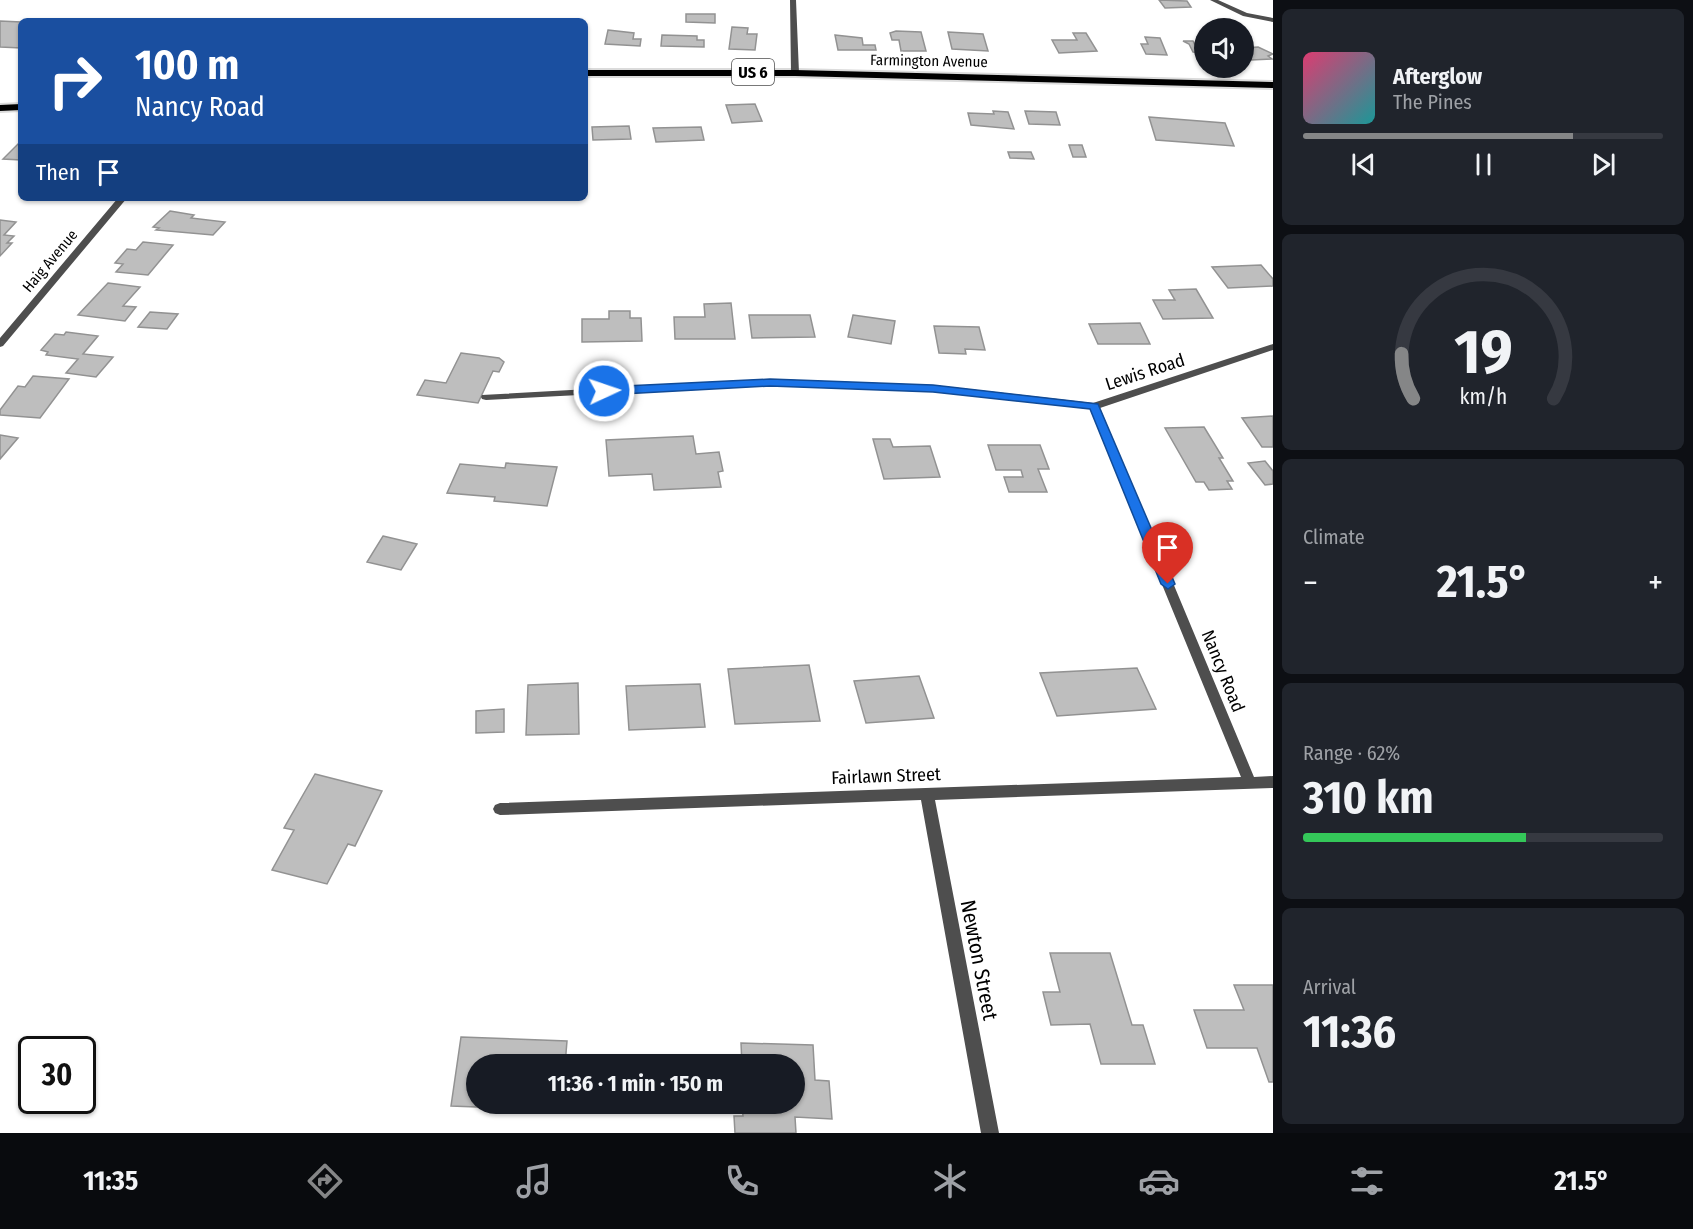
<!DOCTYPE html>
<meta charset="utf-8">
<style>
:root{--surface:#171b24;--page:#20242c;--text:#f1f3f6;--muted:#9ea1a6;--line:#363941;--accent:#858687}
body{margin:0;font-family:"Fira Sans Condensed",sans-serif;background:var(--page);color:var(--text);height:100vh;display:flex;flex-direction:column;font-size:22px;white-space:nowrap}
*{box-sizing:border-box;margin:0}
p{font-size:20px;color:var(--muted)}
.icon{flex:none;width:33px;height:33px;fill:none;stroke:currentColor;stroke-width:2;stroke-linecap:round;stroke-linejoin:round}
.map{position:relative;flex:1;overflow:hidden}
.drawer{display:flex;flex-direction:column;gap:9px;padding:9px;background:#0d0f14;width:420px}
.drawer>*{flex:none}
.banner{position:absolute;left:18px;top:18px;width:570px;height:183px;border-radius:9px;box-shadow:0 2px 4px #0004;background:#1a4fa0;color:#fff;overflow:hidden}
.controls{position:absolute;left:1194px;top:18px;display:grid;gap:12px}
.controls a{display:grid;place-items:center;width:60px;height:60px;border-radius:50%;background:var(--surface);box-shadow:0 2px 4px #0004;font-size:30px}
.speed{position:absolute;left:18px;top:1036px;display:flex;gap:12px;font-size:30px;font-weight:700;text-align:center}
.speed>*{display:grid;place-content:center;width:78px;height:78px;border-radius:50%;background:var(--surface);box-shadow:0 2px 4px #0004;line-height:1}
.speed .limit{border:3px solid #111;border-radius:9px;background:#fff;color:#111}
.pin{position:absolute;display:grid;place-items:center;width:51px;height:51px;color:#fff;margin:-62px -26px;border-radius:50% 50% 50% 0;rotate:-45deg;box-shadow:0 0 6px #0007}
.pin .icon{rotate:45deg}
.me{position:absolute;width:66px;margin:-33px;rotate:87deg;stroke-linejoin:round;filter:drop-shadow(0 0 4px #0008)}
.turn{display:flex;align-items:center;gap:21px;height:126px;padding:0 18px;font-size:27px}
.turn .icon{width:78px;height:78px;stroke-width:2.5}
.turn b{display:block;font-size:42px;line-height:51px}
.then{display:flex;align-items:center;height:57px;padding:0 18px;background:#0003;gap:12px;font-size:22px}
.big{font-size:45px;font-weight:700;line-height:1.1}
.drawer .widget{flex:1;display:flex;flex-direction:column;justify-content:center;gap:9px;min-width:0;padding:0 21px;border-radius:9px;background:var(--page)}
.drawer .dial{align-items:center;gap:0}
.dial svg{height:156px;overflow:visible;fill:none;stroke:var(--line);stroke-width:7;stroke-linecap:round;text-anchor:middle}
.dial text{fill:var(--text);stroke:none}
.song{display:flex;align-items:center;gap:18px}
.cover{width:72px;height:72px;border-radius:9px;background:linear-gradient(135deg,hsl(340 70% 55%),hsl(180 70% 35%))}
.played{height:6px;border-radius:3px;background:linear-gradient(90deg,var(--accent) 75%,var(--line) 75%)}
.keys{display:flex;justify-content:space-around;direction:ltr}
.heat{display:flex;justify-content:space-between;align-items:center;font-size:33px;direction:ltr}
.charge{height:9px;border-radius:4px;background:linear-gradient(90deg,#34c759 62%,var(--line) 0)}
.trip{position:absolute;left:466px;top:1054px;width:339px;height:60px;border-radius:30px;background:var(--surface);box-shadow:0 2px 4px #0004;font-weight:700;line-height:60px;text-align:center}
.tab-bar{display:flex;height:96px;justify-content:space-around;align-items:center;background:#090b0e;color:var(--muted)}
.tab-bar .icon{width:42px;height:42px}
.tab-bar .selected{color:var(--accent)}
.tab-bar b{font-size:27px;color:var(--text)}
main{display:flex;flex:1;min-height:0}
.map>svg:first-child{display:block}
</style>
<main>
<div class="map">
<svg width="1273" height="1133" viewBox="0 0 1273 1133">
<rect width="100%" height="100%" fill="#fff"/>
<!-- building -->
<path fill="#bebebe" stroke="#929292" stroke-width="1.5" d="M 1159,0 L 1187,1 L 1191,7 L 1165,8 Z
M 686,14 L 715,14 L 715,23 L 686,22 Z
M 0,21 L 21,22 L 21,48 L 0,47 Z
M 732,27 L 748,28 L 747,34 L 757,34 L 755,50 L 729,49 Z
M 608,30 L 634,33 L 633,39 L 641,39 L 640,46 L 605,44 Z
M 896,31 L 921,32 L 926,51 L 901,51 L 899,40 L 892,40 L 890,33 Z
M 948,32 L 983,34 L 988,51 L 952,49 Z
M 1073,33 L 1086,33 L 1097,51 L 1059,53 L 1052,40 L 1077,40 Z
M 662,35 L 697,36 L 697,40 L 704,40 L 704,47 L 661,46 Z
M 835,35 L 862,38 L 863,45 L 875,45 L 876,50 L 838,50 Z
M 1145,37 L 1160,38 L 1167,55 L 1146,54 L 1141,44 L 1148,44 Z
M 1183,41 L 1193,41 L 1196,47 L 1204,48 L 1204,53 L 1193,52 L 1189,44 Z
M 1258,47 L 1273,54 L 1268,56 L 1272,59 L 1251,60 L 1244,53 L 1244,48 Z
M 755,104 L 762,121 L 732,123 L 726,105 Z
M 993,111 L 1008,112 L 1014,129 L 971,125 L 968,113 L 994,114 Z
M 1025,111 L 1056,112 L 1060,125 L 1029,124 Z
M 1149,117 L 1225,123 L 1234,146 L 1156,140 Z
M 629,126 L 631,139 L 593,140 L 592,127 Z
M 701,127 L 704,140 L 656,142 L 653,128 Z
M 21,141 L 21,160 L 3,159 Z
M 1069,145 L 1082,145 L 1086,157 L 1073,157 Z
M 1008,152 L 1031,152 L 1034,159 L 1010,158 Z
M 170,211 L 194,215 L 191,218 L 225,222 L 213,235 L 156,230 L 159,228 L 153,227 Z
M 0,220 L 16,222 L 4,235 L 14,236 L 7,243 L 12,243 L 0,256 Z
M 143,242 L 173,245 L 148,275 L 116,272 L 123,264 L 115,263 L 127,249 L 136,250 Z
M 1261,265 L 1273,279 L 1273,286 L 1228,288 L 1212,267 Z
M 108,283 L 140,287 L 123,306 L 136,307 L 125,321 L 78,315 Z
M 1196,289 L 1213,318 L 1163,319 L 1153,300 L 1175,300 L 1169,290 Z
M 731,303 L 735,339 L 675,339 L 674,317 L 705,317 L 704,304 Z
M 609,311 L 630,311 L 630,318 L 641,318 L 642,341 L 582,342 L 582,319 L 609,319 Z
M 150,312 L 178,314 L 167,329 L 138,327 Z
M 749,315 L 810,315 L 815,337 L 752,338 Z
M 853,315 L 895,321 L 891,344 L 848,337 Z
M 1140,323 L 1150,344 L 1098,344 L 1089,324 Z
M 934,326 L 979,327 L 985,350 L 965,349 L 966,354 L 939,353 Z
M 66,332 L 98,336 L 83,354 L 113,357 L 96,377 L 66,373 L 78,359 L 46,355 L 48,352 L 41,350 L 55,334 L 64,335 Z
M 461,353 L 499,358 L 504,362 L 499,372 L 493,371 L 478,403 L 417,395 L 425,380 L 446,383 Z
M 33,376 L 69,379 L 40,418 L 0,415 L 0,410 L 18,386 L 25,387 Z
M 1273,416 L 1273,447 L 1262,447 L 1242,418 Z
M 1204,427 L 1223,458 L 1219,458 L 1233,481 L 1227,481 L 1232,489 L 1209,490 L 1204,482 L 1196,482 L 1165,428 Z
M 0,435 L 18,438 L 0,459 Z
M 693,436 L 696,454 L 719,452 L 723,471 L 718,472 L 721,487 L 654,490 L 652,474 L 609,476 L 606,440 Z
M 873,439 L 890,439 L 893,447 L 930,446 L 940,477 L 884,479 Z
M 988,445 L 1040,445 L 1049,469 L 1038,469 L 1047,492 L 1009,492 L 1004,477 L 1023,477 L 1021,470 L 996,470 Z
M 1265,461 L 1273,471 L 1273,484 L 1265,485 L 1248,463 Z
M 506,463 L 557,467 L 547,506 L 494,501 L 495,497 L 447,493 L 460,464 L 505,468 Z
M 383,536 L 417,544 L 401,570 L 367,562 Z
M 809,665 L 820,721 L 735,724 L 728,669 Z
M 1137,668 L 1156,709 L 1057,716 L 1040,673 Z
M 919,676 L 934,718 L 866,723 L 854,681 Z
M 578,683 L 579,734 L 526,735 L 528,685 Z
M 700,684 L 705,727 L 629,730 L 626,686 Z
M 504,709 L 504,732 L 476,733 L 476,711 Z
M 315,774 L 382,791 L 355,846 L 348,844 L 327,884 L 272,870 L 294,830 L 284,828 Z
M 1050,953 L 1110,953 L 1132,1025 L 1143,1025 L 1155,1064 L 1101,1064 L 1090,1024 L 1051,1025 L 1043,992 L 1060,992 Z
M 1234,985 L 1273,985 L 1273,1082 L 1269,1082 L 1257,1048 L 1207,1048 L 1194,1010 L 1244,1010 Z
M 461,1037 L 567,1041 L 565,1065 L 477,1065 L 477,1104 L 563,1104 L 562,1110 L 451,1106 Z
M 741,1043 L 813,1045 L 815,1080 L 829,1081 L 832,1119 L 795,1117 L 796,1133 L 735,1133 L 734,1116 L 743,1116 L 742,1104 L 795,1104 L 795,1065 L 742,1065 Z"/>
<g fill="none" stroke-linecap="round" stroke-linejoin="round">
<defs>
<path id="trunk" d="M 585,70 L 795,70 L 1273,82 L 1273,88 L 795,76 L 585,76 Z
M 21,104 L 21,110 L 0,111 L 0,105 Z"/>
</defs>
<!-- trunk casing -->
<use href="#trunk" stroke="#dbdbdb" stroke-width="4"/>
<!-- minor -->
<path fill="#4e4e4e" fill-rule="evenodd" d="M 790,0 L 796,0 L 799,73 L 795,75 L 791,73 Z
M 1210,0 L 1218,0 L 1247,13 L 1273,18 L 1273,22 L 1243,16 Z
M 118,198 L 127,198 L 3,346 L 0,347 L 0,338 Z
M 1273,344 L 1273,350 L 1100,408 L 1254,777 L 1273,776 L 1273,788 L 935,800 L 999,1133 L 981,1133 L 921,800 L 500,815 L 495,813 L 493,809 L 495,805 L 500,803 L 1241,777 L 1090,409 L 933,391 L 770,385 L 486,400 L 482,399 L 481,397 L 482,395 L 770,379 L 933,385 L 1093,403 Z"/>
<!-- trunk -->
<use href="#trunk" fill="#000" fill-rule="evenodd"/>
</g>
<!-- route -->
<path fill="#1a73e8" stroke="#114b97" stroke-width="1.5" d="M 770,379 L 933,385 L 1098,404 L 1175,584 L 1168,589 L 1161,584 L 1090,409 L 933,392 L 770,386 L 604,395 L 598,391 L 604,387 Z"/>
<g text-anchor="middle" dominant-baseline="central" stroke-width="4.5" stroke-linejoin="round" paint-order="stroke">
<!-- far-street labels -->
<g font-size="15" fill="#000" stroke="#fff">
<text transform="translate(929 61) rotate(1)">Farmington Avenue</text>
<text transform="translate(50 261) rotate(-50)">Haig Avenue</text>
</g>
<!-- shield labels -->
<rect fill="#fff" stroke="#4c4c4c" stroke-width="1.5" x="732" y="59" width="42" height="26" rx="4.5"/>
<g font-size="16" font-weight="bold" fill="#000">
<text x="753" y="72">US 6</text>
</g>
<!-- street labels -->
<g font-size="18" fill="#000" stroke="#fff">
<text transform="translate(1145 372) rotate(-18)">Lewis Road</text>
<text transform="translate(1223 671) rotate(68)">Nancy Road</text>
<text transform="translate(886 776) rotate(-2)">Fairlawn Street</text>
</g>
<!-- near-street labels -->
<g font-size="21" fill="#000" stroke="#fff">
<text transform="translate(979 960) rotate(79)">Newton Street</text>
</g>
</g>
</svg>
<div class="controls">
<a><svg class="icon" aria-label="sound" viewBox="0 0 24 24"><path d="M4 9h4l5-4v14l-5-4H4zM17 9q2 3 0 6"/></svg></a>
</div>
<div class="speed"><div class="limit">30</div></div>
<div class="pin" style="left:1168px;top:584px;background:#d93025"><svg class="icon" aria-label="arrive" viewBox="0 0 24 24"><path d="M6 21V4h12l-3 4 3 4H6"/></svg></div>
<svg class="me" style="left:604px;top:391px" viewBox="-20 -20 40 40"><circle r="17" fill="#1a73e8" stroke="#fff" stroke-width="3"/><path d="M0-11L8 9 0 5-8 9z" fill="#fff"/></svg>
<div class="trip">11:36 · 1 min · 150 m</div>
<div class="banner">
<div class="turn"><svg class="icon" aria-label="right" viewBox="0 0 24 24"><path d="M7 20v-9h11M14 6l5 5-5 5"/></svg><div><b>100 m</b>Nancy Road</div></div>
<div class="then">Then<svg class="icon" aria-label="arrive" viewBox="0 0 24 24"><path d="M6 21V4h12l-3 4 3 4H6"/></svg></div>
</div>
</div>
<section class="drawer">
<div class="widget">
<div class="song"><i class="cover"></i><div><b>Afterglow</b><p>The Pines</p></div></div>
<div class="played"></div>
<div class="keys"><svg class="icon" aria-label="previous" viewBox="0 0 24 24"><path d="M18 5L8 12l10 7zM5 5v14"/></svg><svg class="icon" aria-label="pause" viewBox="0 0 24 24"><path d="M8 5v14M16 5v14"/></svg><svg class="icon" aria-label="next" viewBox="0 0 24 24"><path d="M6 5l10 7-10 7zM19 5v14"/></svg></div>
</div>
<div class="widget dial"><svg viewBox="0 0 100 80">
<path d="M14 69A42 42 0 1 1 86 69"/>
<path d="M14 69A42 42 0 0 1 8 46" stroke="#858687"/>
<text x="50" y="56" font-size="32" font-weight="700">19</text>
<text x="50" y="72" font-size="11">km/h</text>
</svg></div>
<div class="widget"><p>Climate</p>
<div class="heat"><a>−</a><b class="big">21.5°</b><a>+</a></div>
</div>
<div class="widget"><p>Range · 62%</p><b class="big">310 km</b><div class="charge"></div></div>
<div class="widget"><p>Arrival</p><b class="big">11:36</b></div>
</section>
</main>
<nav class="tab-bar">
<b>11:35</b>
<svg class="icon selected" aria-label="directions" viewBox="0 0 24 24"><path d="M12 3l9 9-9 9-9-9zM9 14v-3h6M13 9l2 2-2 2"/></svg>
<svg class="icon" aria-label="music" viewBox="0 0 24 24"><path d="M9 18V5l10-2v13"/><circle cx="6" cy="18" r="3"/><circle cx="16" cy="16" r="3"/></svg>
<svg class="icon" aria-label="phone" viewBox="0 0 24 24"><path d="M5 4h4l2 5-3 2q2 4 5 5l2-3 5 2v4C11 20 4 13 5 4z"/></svg>
<svg class="icon" aria-label="climate" viewBox="0 0 24 24"><path d="M12 3v18M4 7l16 10M4 17L20 7"/></svg>
<svg class="icon" aria-label="car" viewBox="0 0 24 24"><path d="M5 17H2v-5l4-1 3-4h7l3 4 3 1v5h-3M9 17h6M6 11h13"/><circle cx="7" cy="17" r="2"/><circle cx="17" cy="17" r="2"/></svg>
<svg class="icon" aria-label="filters" viewBox="0 0 24 24"><path d="M4 7h16M4 17h16"/><circle cx="9" cy="7" r="2"/><circle cx="15" cy="17" r="2"/></svg>
<b>21.5°</b>
</nav>
